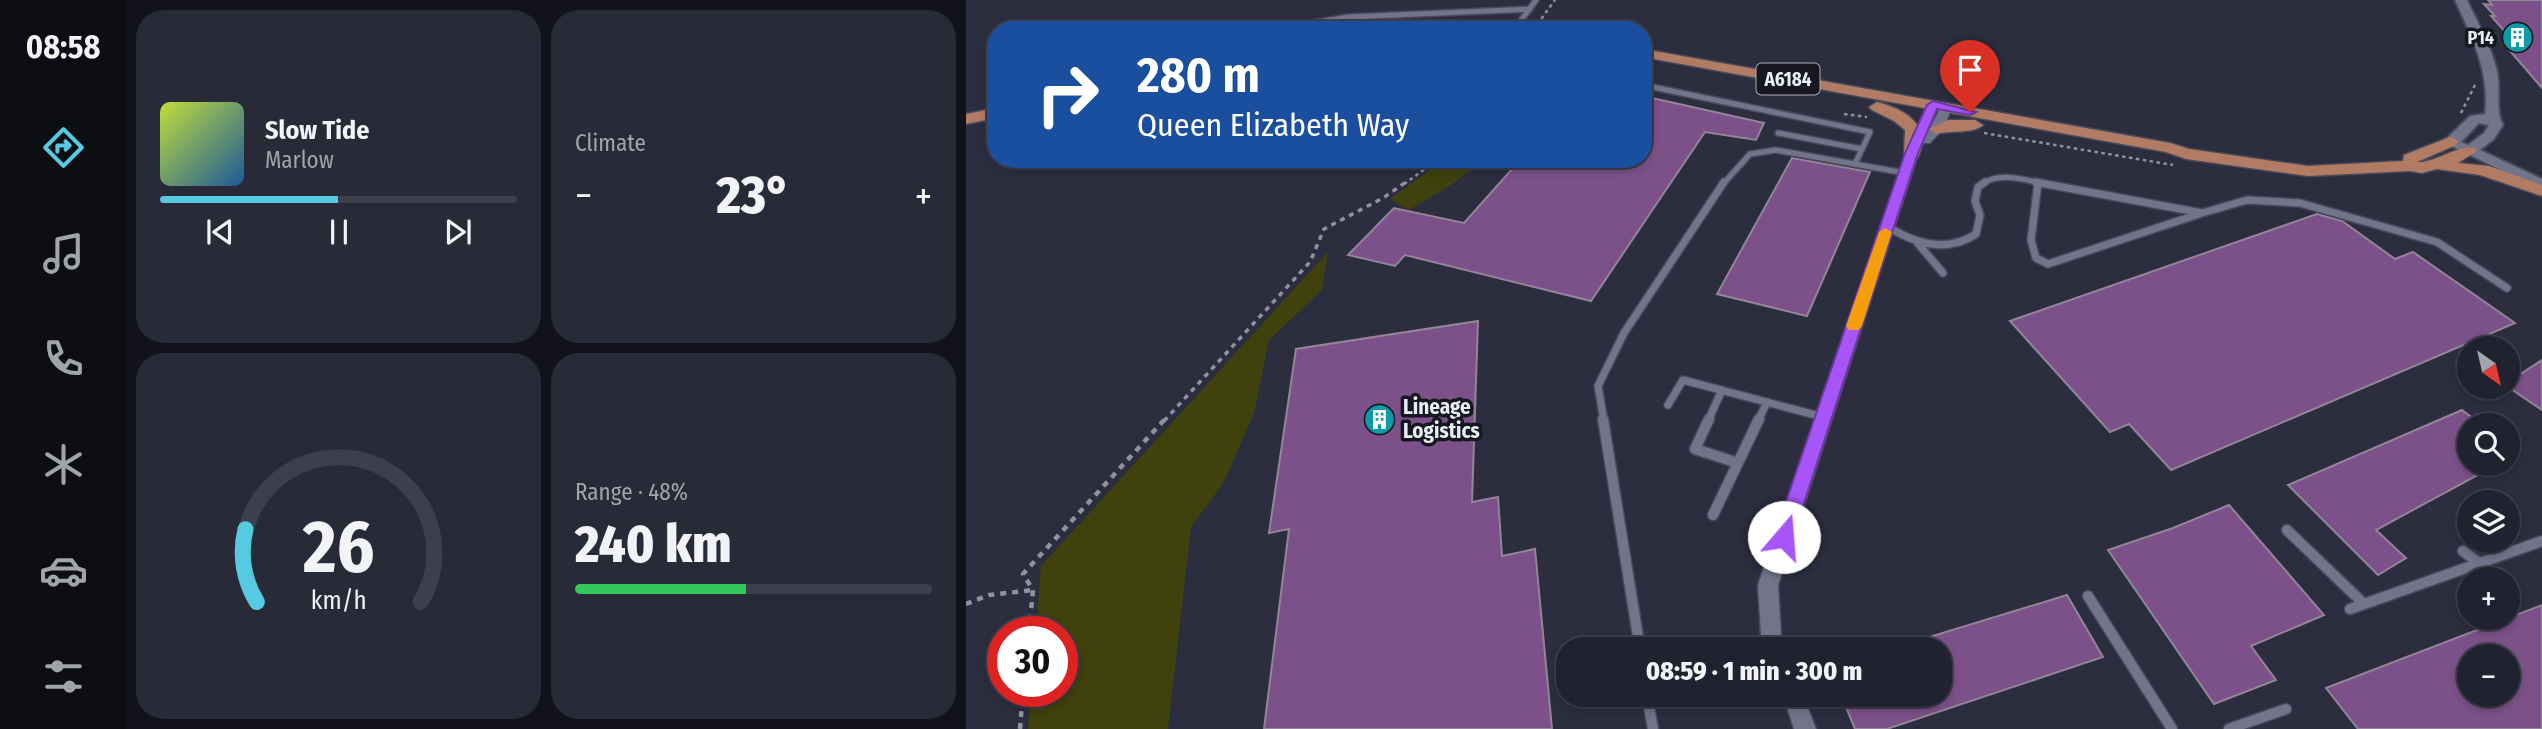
<!DOCTYPE html>
<meta charset="utf-8">
<style>
:root{--surface:#212230;--page:#292a38;--text:#f1f3f6;--muted:#a2a4ab;--line:#3e3f4c;--accent:#55cae0}
body{margin:0;font-family:"Fira Sans Condensed",sans-serif;background:var(--page);color:var(--text);height:100vh;display:flex;flex-direction:column;font-size:26px;white-space:nowrap}
*{box-sizing:border-box;margin:0}
p{font-size:23px;color:var(--muted)}
.icon{flex:none;width:38px;height:38px;fill:none;stroke:currentColor;stroke-width:2;stroke-linecap:round;stroke-linejoin:round}
.map{position:relative;flex:1;overflow:hidden}
.side{display:flex;flex-direction:column;gap:10px;padding:10px;background:#12131a;width:840px}
.side>*{flex:none}
.guide{position:absolute;left:21px;top:21px;width:665px;height:147px;border-radius:28px;box-shadow:0 4px 10px #0003,0 0 0 2px var(--line);background:#1a4fa0;color:#fff;overflow:hidden}
.needle{width:46px;rotate:146deg}
.fabs{position:absolute;left:1491px;top:336px;display:grid;gap:14px}
.fabs a{display:grid;place-items:center;width:63px;height:63px;border-radius:50%;background:var(--surface);box-shadow:0 4px 10px #0003,0 0 0 2px var(--line);font-size:35px}
.speed{position:absolute;left:21px;top:616px;display:flex;gap:14px;font-size:35px;font-weight:700;text-align:center}
.speed>*{display:grid;place-content:center;width:91px;height:91px;border-radius:50%;background:var(--surface);box-shadow:0 4px 10px #0003,0 0 0 2px var(--line);line-height:1}
.speed .limit{border:10px solid #d22;background:#fff;color:#111}
.pin{position:absolute;display:grid;place-items:center;width:60px;height:60px;color:#fff;margin:-72px -30px;border-radius:50% 50% 50% 0;rotate:-45deg;box-shadow:0 0 7px #0007}
.pin .icon{rotate:45deg}
.me{position:absolute;width:77px;margin:-38px;rotate:18deg;stroke-linejoin:round;filter:drop-shadow(0 0 5px #0008)}
.turn{display:flex;align-items:center;gap:24px;height:147px;padding:0 35px;font-size:32px}
.turn .icon{width:91px;height:91px;stroke-width:2.5}
.turn b{display:block;font-size:49px;line-height:60px}
.big{font-size:52px;font-weight:800;line-height:1.1}
.side .widget{flex:1;display:flex;flex-direction:column;justify-content:center;gap:10px;min-width:0;padding:0 24px;border-radius:28px;background:var(--page)}
.side .dial{align-items:center;gap:0}
.dial svg{height:182px;overflow:visible;fill:none;stroke:var(--line);stroke-width:7;stroke-linecap:round;text-anchor:middle}
.dial text{fill:var(--text);stroke:none}
.song{display:flex;align-items:center;gap:21px}
.cover{width:84px;height:84px;border-radius:10px;background:linear-gradient(135deg,hsl(70 70% 55%),hsl(210 70% 35%))}
.played{height:7px;border-radius:4px;background:linear-gradient(90deg,var(--accent) 50%,var(--line) 50%)}
.keys{display:flex;justify-content:space-around;direction:ltr}
.heat{display:flex;justify-content:space-between;align-items:center;font-size:38px;direction:ltr}
.charge{height:10px;border-radius:5px;background:linear-gradient(90deg,#34c759 48%,var(--line) 0)}
.side .tiles{flex:1;display:grid;gap:10px;grid-template-columns:repeat(2,1fr)}
.trip{position:absolute;left:590px;top:637px;width:396px;height:70px;border-radius:28px;background:var(--surface);box-shadow:0 4px 10px #0003,0 0 0 2px var(--line);font-weight:800;line-height:70px;text-align:center}
main{display:flex;flex:1;min-height:0}
.menu{display:flex;flex-direction:column;width:126px;justify-content:space-around;align-items:center;background:#0d0e13;color:var(--muted)}
.menu .icon{width:49px;height:49px}
.menu .selected{color:var(--accent)}
.menu b{font-size:32px;color:var(--text)}
.map>svg:first-child{display:block}
</style>
<main>
<nav class="menu">
<b>08:58</b>
<svg class="icon selected" aria-label="directions" viewBox="0 0 24 24"><path d="M12 3l9 9-9 9-9-9zM9 14v-3h6M13 9l2 2-2 2"/></svg>
<svg class="icon" aria-label="music" viewBox="0 0 24 24"><path d="M9 18V5l10-2v13"/><circle cx="6" cy="18" r="3"/><circle cx="16" cy="16" r="3"/></svg>
<svg class="icon" aria-label="phone" viewBox="0 0 24 24"><path d="M5 4h4l2 5-3 2q2 4 5 5l2-3 5 2v4C11 20 4 13 5 4z"/></svg>
<svg class="icon" aria-label="climate" viewBox="0 0 24 24"><path d="M12 3v18M4 7l16 10M4 17L20 7"/></svg>
<svg class="icon" aria-label="car" viewBox="0 0 24 24"><path d="M5 17H2v-5l4-1 3-4h7l3 4 3 1v5h-3M9 17h6M6 11h13"/><circle cx="7" cy="17" r="2"/><circle cx="17" cy="17" r="2"/></svg>
<svg class="icon" aria-label="filters" viewBox="0 0 24 24"><path d="M4 7h16M4 17h16"/><circle cx="9" cy="7" r="2"/><circle cx="15" cy="17" r="2"/></svg>
</nav>
<section class="side">
<div class="tiles">
<div class="widget">
<div class="song"><i class="cover"></i><div><b>Slow Tide</b><p>Marlow</p></div></div>
<div class="played"></div>
<div class="keys"><svg class="icon" aria-label="previous" viewBox="0 0 24 24"><path d="M18 5L8 12l10 7zM5 5v14"/></svg><svg class="icon" aria-label="pause" viewBox="0 0 24 24"><path d="M8 5v14M16 5v14"/></svg><svg class="icon" aria-label="next" viewBox="0 0 24 24"><path d="M6 5l10 7-10 7zM19 5v14"/></svg></div>
</div>
<div class="widget"><p>Climate</p>
<div class="heat"><a>−</a><b class="big">23°</b><a>+</a></div>
</div>
<div class="widget dial"><svg viewBox="0 0 100 80">
<path d="M14 69A42 42 0 1 1 86 69"/>
<path d="M14 69A42 42 0 0 1 9 37" stroke="#55cae0"/>
<text x="50" y="56" font-size="32" font-weight="700">26</text>
<text x="50" y="72" font-size="11">km/h</text>
</svg></div>
<div class="widget"><p>Range · 48%</p><b class="big">240 km</b><div class="charge"></div></div>
</div>
</section>
<div class="map">
<svg width="1576" height="729" viewBox="0 0 1576 729">
<rect width="100%" height="100%" fill="#2c2e40"/>
<!-- green -->
<path fill="#3f420d" d="M 479,159 L 519,159 L 485,185 L 443,210 L 424,199 Z
M 362,252 L 356,290 L 303,340 L 288,413 L 258,482 L 225,527 L 202,729 L 62,729 L 65,691 L 96,691 L 96,632 L 70,632 L 75,566 Z"/>
<!-- building -->
<path fill="#7c5189" stroke="#938597" stroke-width="2" fill-rule="evenodd" d="M 1522,0 L 1576,0 L 1576,88 L 1538,44 L 1551,45 L 1525,16 L 1529,16 L 1518,4 L 1526,5 Z
M 677,96 L 798,123 L 790,140 L 739,132 L 625,301 L 439,255 L 429,266 L 382,255 L 428,208 L 498,223 L 555,159 L 677,159 Z
M 826,158 L 904,172 L 841,316 L 751,294 Z
M 1351,214 L 1376,221 L 1429,259 L 1447,252 L 1549,323 L 1205,470 L 1163,424 L 1144,432 L 1044,321 Z
M 512,321 L 506,502 L 532,497 L 536,556 L 569,549 L 586,729 L 298,729 L 323,529 L 303,533 L 330,349 Z
M 1576,360 L 1576,410 L 1542,387 L 1542,382 Z
M 1496,410 L 1516,425 L 1503,425 L 1503,464 L 1532,464 L 1410,530 L 1440,558 L 1412,575 L 1322,485 Z
M 1263,505 L 1358,615 L 1285,646 L 1310,680 L 1248,704 L 1142,550 L 1207,528 Z
M 1101,595 L 1137,657 L 921,729 L 889,729 L 875,695 L 973,695 L 973,649 L 934,649 L 934,646 Z
M 1576,605 L 1576,729 L 1392,729 L 1360,688 ZM 1503,656 L 1542,656 L 1542,695 L 1503,695 Z"/>
<g fill="none" stroke-linecap="round" stroke-linejoin="round">
<defs>
<path id="service-far2" d="M 303,30 L 383,17 L 564,9
M 548,30 L 570,0
M 677,85 L 904,132 L 889,164
M 812,133 L 896,149
M 757,184 L 784,154 L 810,150 L 939,173
M 1016,184 C 1034,171 1059,180 1079,184"/>
<path id="service-far1" d="M 1069,182 L 1236,213 L 1281,200 L 1334,203 L 1471,242 L 1541,288
M 1072,183 L 1065,240 L 1070,258 L 1082,264 L 1233,214
M 921,226 C 949,244 981,253 1010,234 L 1014,215 L 1009,201 L 1012,187 L 1019,182
M 949,240 L 977,273
M 702,405 L 717,380 L 857,417
M 638,421 L 632,386 L 658,333 L 758,182
M 742,421 L 756,390
M 792,421 L 801,402"/>
<path id="service" d="M 637,419 L 674,649
M 743,419 L 729,449 L 772,463
M 747,515 L 793,419
M 1321,530 L 1398,604
M 1497,551 L 1513,563
M 1122,596 L 1206,729
M 1384,609 L 1576,541
M 681,695 L 687,729
M 1263,729 L 1320,709"/>
<path id="minor" d="M 967,102 L 973,105 L 962,132 L 976,105 L 980,104 L 986,107 L 977,129 L 964,143 L 957,143 L 952,154 L 812,585 L 815,635 L 821,649 L 801,649 L 795,635 L 792,585 L 940,154 L 961,105 Z
M 817,695 L 837,695 L 850,729 L 828,729 Z"/>
<path id="tertiary" d="M 1489,0 L 1501,0 C 1512,23 1525,46 1531,71 C 1535,88 1529,111 1537,125 L 1528,139 L 1514,150 L 1576,179 L 1576,190 L 1477,142 L 1504,116 L 1519,114 C 1524,72 1506,37 1489,0 ZM 1513,123 L 1523,125 L 1518,133 L 1502,145 L 1495,142 Z"/>
<path id="primary" d="M 677,49 L 1204,143 L 1223,149 L 1342,166 L 1437,161 L 1438,155 L 1484,137 L 1490,139 L 1492,142 L 1490,145 L 1451,162 C 1470,163 1492,144 1509,148 L 1511,151 L 1492,163 L 1523,166 L 1576,185 L 1576,196 L 1514,175 L 1471,169 L 1456,173 L 1443,171 L 1342,176 L 1220,159 L 1200,152 L 677,57 Z
M 911,102 C 939,109 967,126 952,157 L 940,157 L 938,154 L 939,130 L 928,121 L 906,110 L 903,107 Z
M 30,108 L 30,118 L 0,124 L 0,114 Z
M 982,120 L 1009,120 L 1017,125 C 1008,134 984,130 971,134 L 963,129 Z"/>
</defs>
<!-- service-far2 casing -->
<use href="#service-far2" stroke="#474958" stroke-width="8"/>
<!-- service-far1 casing -->
<use href="#service-far1" stroke="#474958" stroke-width="10"/>
<!-- service casing -->
<use href="#service" stroke="#474958" stroke-width="13"/>
<!-- minor casing -->
<use href="#minor" stroke="#474958" stroke-width="3"/>
<!-- tertiary casing -->
<use href="#tertiary" stroke="#474958" stroke-width="4"/>
<!-- primary casing -->
<use href="#primary" stroke="#474958" stroke-width="3"/>
<!-- path-far2 -->
<path stroke="#9092a0" stroke-width="2.5" stroke-dasharray="3.5 3.5" stroke-linecap="butt" d="M 567,30 L 589,0
M 1495,113 L 1510,83
M 878,114 L 901,117
M 1018,133 L 1207,165
M 341,159 L 364,168 L 377,159
M 438,184 L 473,159"/>
<!-- path-far1 -->
<path stroke="#9092a0" stroke-width="3.5" stroke-dasharray="5 5" stroke-linecap="butt" d="M 198,421 L 344,262 L 358,229 L 417,198 L 440,182"/>
<!-- path -->
<path stroke="#9092a0" stroke-width="4.5" stroke-dasharray="6 6" stroke-linecap="butt" d="M 0,604 L 23,595 L 67,590
M 63,632 L 67,590 L 57,574 L 199,419
M 54,729 L 57,691"/>
<!-- service-far2 -->
<use href="#service-far2" stroke="#72758a" stroke-width="5"/>
<!-- service-far1 -->
<use href="#service-far1" stroke="#72758a" stroke-width="7"/>
<!-- service -->
<use href="#service" stroke="#72758a" stroke-width="10"/>
<!-- minor -->
<use href="#minor" fill="#72758a" fill-rule="evenodd"/>
<!-- tertiary -->
<use href="#tertiary" fill="#72758a" fill-rule="evenodd"/>
<!-- primary -->
<use href="#primary" fill="#b27c64" fill-rule="evenodd"/>
</g>
<!-- route -->
<path fill="#a855f7" stroke="#6d37a1" stroke-width="2" d="M 967,101 L 1010,112 L 1004,115 L 971,109 L 952,153 L 827,537 L 824,543 L 818,545 L 811,543 L 808,537 L 939,153 L 961,105 Z"/>
<!-- slow -->
<path fill="#f59e0b" d="M 919,228 L 926,232 L 896,326 L 893,330 L 883,330 L 880,326 L 913,232 Z"/>
<!-- icons -->
<defs>
<symbol id="building-disc" viewBox="-11 -11 22 22"><circle r="9.5" fill="#0f9aa8" stroke="#16171f"/><path d="M-4-6H4V6H1V3H-1V6H-4ZM-2.5-4.3h1.7v1.8h-1.7ZM.8-4.3h1.7v1.8H.8ZM-2.5-1h1.7V.8h-1.7ZM.8-1h1.7V.8H.8Z" fill="#fff"/></symbol>
</defs>
<g fill-rule="evenodd">
<use href="#building-disc" x="1534" y="20" width="35" height="35"/>
<use href="#building-disc" x="396" y="402" width="35" height="35"/>
</g>
<g text-anchor="middle" dominant-baseline="central" stroke-width="7" stroke-linejoin="round" paint-order="stroke">
<!-- far-poi labels -->
<g font-size="18" font-weight="bold" fill="#eaecf7" stroke="#16171f" text-anchor="end">
<text x="1528" y="38">P14</text>
</g>
<!-- shield labels -->
<rect fill="#16171f" stroke="#aaacb6" stroke-width="2" x="790.5" y="63.5" width="63" height="31" rx="5"/>
<g font-size="19" font-weight="bold" fill="#eaecf7">
<text x="822" y="79">A6184</text>
</g>
<!-- poi labels -->
<g font-size="21" font-weight="bold" fill="#eaecf7" stroke="#16171f" text-anchor="start">
<text x="437" y="407">Lineage<tspan x="437" dy="24">Logistics</tspan></text>
</g>
</g>
</svg>
<div class="fabs">
<a><svg class="needle" viewBox="-14 -14 28 28"><path d="M0-13l5 13h-10z" fill="#e53935"/><path d="M0 13l5-13h-10z" fill="#a2a4ab"/></svg></a>
<a><svg class="icon" aria-label="search" viewBox="0 0 24 24"><circle cx="10" cy="10" r="6"/><path d="M15 15l6 6"/></svg></a>
<a><svg class="icon" aria-label="layers" viewBox="0 0 24 24"><path d="M12 4l9 5-9 5-9-5zM3 14l9 5 9-5"/></svg></a>
<a>+</a>
<a>−</a>
</div>
<div class="speed"><div class="limit">30</div></div>
<div class="pin" style="left:1004px;top:112px;background:#d93025"><svg class="icon" aria-label="arrive" viewBox="0 0 24 24"><path d="M6 21V4h12l-3 4 3 4H6"/></svg></div>
<svg class="me" style="left:818px;top:537px" viewBox="-20 -20 40 40"><circle r="19" fill="#fff"/><path d="M0-13L10 11 0 6-10 11z" fill="#a855f7"/></svg>
<div class="trip">08:59 · 1 min · 300 m</div>
<div class="guide">
<div class="turn"><svg class="icon" aria-label="right" viewBox="0 0 24 24"><path d="M7 20v-9h11M14 6l5 5-5 5"/></svg><div><b>280 m</b>Queen Elizabeth Way</div></div>
</div>
</div>
</main>
